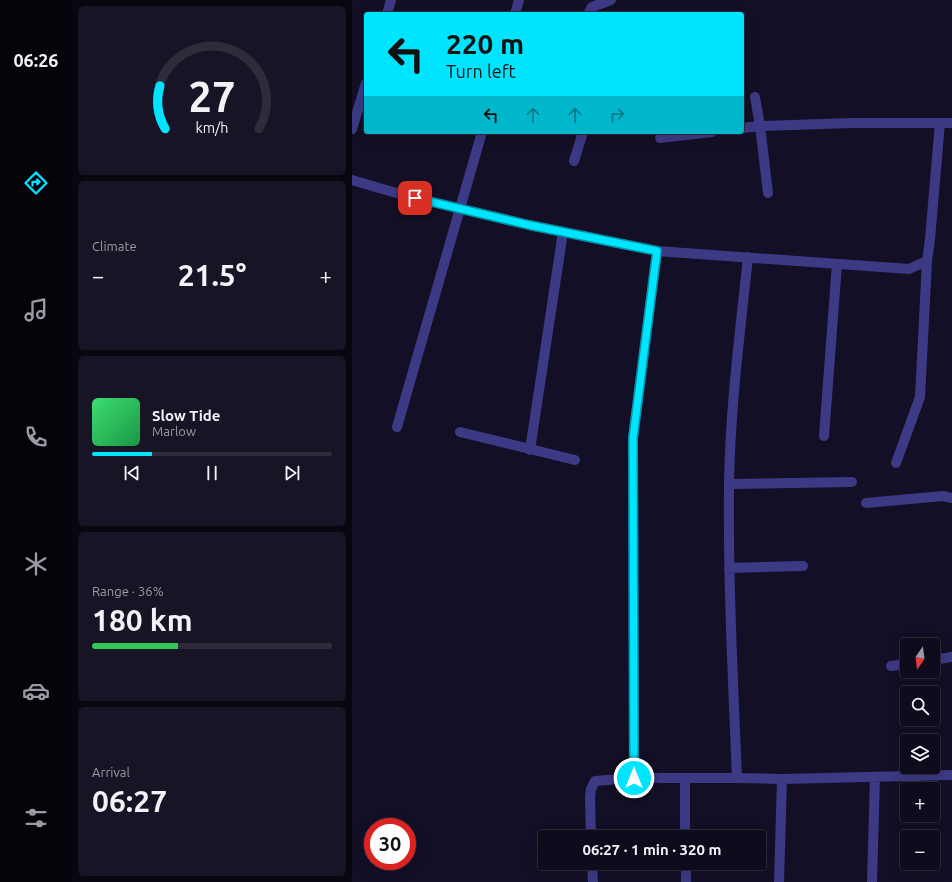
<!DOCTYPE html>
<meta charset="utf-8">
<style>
:root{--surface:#0e0b1c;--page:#171425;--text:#f1f3f6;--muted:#9b9ba3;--line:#2e2b3b;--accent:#00e5ff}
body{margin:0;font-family:Ubuntu,sans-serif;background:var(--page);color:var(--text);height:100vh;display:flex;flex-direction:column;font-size:15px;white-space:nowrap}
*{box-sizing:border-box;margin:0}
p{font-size:13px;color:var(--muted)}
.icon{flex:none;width:22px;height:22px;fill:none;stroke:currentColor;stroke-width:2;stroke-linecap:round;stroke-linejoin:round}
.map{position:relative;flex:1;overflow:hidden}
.panel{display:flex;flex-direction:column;gap:6px;padding:6px;background:#08060f;width:280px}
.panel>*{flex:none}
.banner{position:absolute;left:12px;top:12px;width:380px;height:122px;border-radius:4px;box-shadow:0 4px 16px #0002,0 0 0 1px var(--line);background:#00e5ff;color:#111;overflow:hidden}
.needle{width:26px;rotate:194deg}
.controls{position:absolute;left:548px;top:638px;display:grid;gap:8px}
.controls a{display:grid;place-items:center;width:40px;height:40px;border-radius:4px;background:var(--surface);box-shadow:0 4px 16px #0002,0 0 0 1px var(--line);font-size:20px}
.speed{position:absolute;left:12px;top:818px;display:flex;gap:8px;font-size:20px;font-weight:700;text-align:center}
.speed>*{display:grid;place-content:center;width:52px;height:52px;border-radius:50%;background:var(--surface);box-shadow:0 4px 16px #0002,0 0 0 1px var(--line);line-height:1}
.speed .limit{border:6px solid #d22;background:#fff;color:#111}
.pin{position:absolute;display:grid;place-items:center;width:34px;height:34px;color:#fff;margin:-17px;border-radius:8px;box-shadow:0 2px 6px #0006}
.me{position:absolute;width:44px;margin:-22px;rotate:0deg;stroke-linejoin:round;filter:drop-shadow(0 0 3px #0008)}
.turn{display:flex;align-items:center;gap:14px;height:84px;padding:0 16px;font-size:18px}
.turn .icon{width:52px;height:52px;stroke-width:2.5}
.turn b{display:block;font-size:28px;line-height:34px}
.lanes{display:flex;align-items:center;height:38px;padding:0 16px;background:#0003;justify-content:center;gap:20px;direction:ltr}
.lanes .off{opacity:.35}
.big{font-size:30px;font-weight:600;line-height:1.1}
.panel .widget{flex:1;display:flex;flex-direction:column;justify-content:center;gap:6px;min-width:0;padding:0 14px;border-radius:6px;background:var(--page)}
.panel .dial{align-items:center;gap:0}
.dial svg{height:104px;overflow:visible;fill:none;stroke:var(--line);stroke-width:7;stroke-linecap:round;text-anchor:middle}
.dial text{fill:var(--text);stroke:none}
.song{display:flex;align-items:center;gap:12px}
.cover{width:48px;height:48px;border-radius:6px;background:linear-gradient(135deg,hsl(140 70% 55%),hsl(140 70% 35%))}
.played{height:4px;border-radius:2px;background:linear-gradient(90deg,var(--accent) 25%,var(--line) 25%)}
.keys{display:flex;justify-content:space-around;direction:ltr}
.heat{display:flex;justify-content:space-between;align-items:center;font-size:22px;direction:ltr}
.charge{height:6px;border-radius:3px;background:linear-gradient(90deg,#34c759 36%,var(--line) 0)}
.trip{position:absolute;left:186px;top:830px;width:228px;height:40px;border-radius:4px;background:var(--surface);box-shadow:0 4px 16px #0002,0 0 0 1px var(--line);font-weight:600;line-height:40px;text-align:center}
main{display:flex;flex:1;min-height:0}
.tabs{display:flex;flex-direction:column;width:72px;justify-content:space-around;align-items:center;background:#06040b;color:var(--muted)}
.tabs .icon{width:28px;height:28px}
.tabs .active{color:var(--accent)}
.tabs b{font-size:18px;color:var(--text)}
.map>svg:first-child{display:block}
</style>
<main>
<nav class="tabs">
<b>06:26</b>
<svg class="icon active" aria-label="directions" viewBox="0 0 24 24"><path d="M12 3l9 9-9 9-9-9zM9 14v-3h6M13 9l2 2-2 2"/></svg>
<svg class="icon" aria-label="music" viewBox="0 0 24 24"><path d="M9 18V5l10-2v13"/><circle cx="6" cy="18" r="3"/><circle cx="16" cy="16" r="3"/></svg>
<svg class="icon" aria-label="phone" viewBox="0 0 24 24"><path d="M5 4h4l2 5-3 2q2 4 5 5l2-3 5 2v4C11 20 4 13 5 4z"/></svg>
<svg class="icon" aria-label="climate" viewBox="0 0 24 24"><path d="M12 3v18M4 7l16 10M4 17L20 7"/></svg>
<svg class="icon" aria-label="car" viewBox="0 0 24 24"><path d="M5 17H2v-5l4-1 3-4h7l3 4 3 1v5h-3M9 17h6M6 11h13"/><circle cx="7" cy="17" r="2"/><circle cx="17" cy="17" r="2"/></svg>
<svg class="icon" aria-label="filters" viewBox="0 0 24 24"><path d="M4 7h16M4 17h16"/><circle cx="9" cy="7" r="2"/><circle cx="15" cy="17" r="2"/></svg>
</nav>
<section class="panel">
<div class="widget dial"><svg viewBox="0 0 100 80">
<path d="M14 69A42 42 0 1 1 86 69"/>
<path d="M14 69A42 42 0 0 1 10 36" stroke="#00e5ff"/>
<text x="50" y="56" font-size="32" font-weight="700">27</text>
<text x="50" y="72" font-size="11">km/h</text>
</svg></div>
<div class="widget"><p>Climate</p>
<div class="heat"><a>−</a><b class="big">21.5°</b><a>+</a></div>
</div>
<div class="widget">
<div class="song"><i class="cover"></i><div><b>Slow Tide</b><p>Marlow</p></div></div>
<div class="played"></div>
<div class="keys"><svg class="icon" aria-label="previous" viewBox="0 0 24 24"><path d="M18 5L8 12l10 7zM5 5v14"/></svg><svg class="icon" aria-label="pause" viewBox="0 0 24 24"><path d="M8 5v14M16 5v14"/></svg><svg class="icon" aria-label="next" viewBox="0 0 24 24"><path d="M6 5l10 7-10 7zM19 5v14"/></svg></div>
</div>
<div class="widget"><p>Range · 36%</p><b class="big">180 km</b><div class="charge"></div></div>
<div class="widget"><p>Arrival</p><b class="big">06:27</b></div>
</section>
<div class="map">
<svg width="600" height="882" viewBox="0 0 600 882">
<rect width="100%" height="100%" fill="#130f26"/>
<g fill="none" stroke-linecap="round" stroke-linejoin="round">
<!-- street -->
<path stroke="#3d3a85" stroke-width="10" d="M 35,14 L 39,0
M 163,14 L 167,0
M 236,14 L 240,7 L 259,0
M 403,97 L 408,126 L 416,193
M 390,128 L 408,126 L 500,123 L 600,123
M 0,129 L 14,83
M 308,138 L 360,132
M 222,161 L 231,132
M 0,180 L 48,194 L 177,225 L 305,251 L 557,269 L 575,261 L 578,239 L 588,123
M 45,427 L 130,132
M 108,432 L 223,460
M 472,436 L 485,264
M 178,450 L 211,232
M 544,463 L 568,397 L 575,261
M 377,484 L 500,482
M 514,503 L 591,496 L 600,498
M 377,568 L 451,566
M 581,660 L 600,657
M 539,666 L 555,664
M 282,778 L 281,438 L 305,251
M 385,778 C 381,681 376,583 377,485 C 378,409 388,333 396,257
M 333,779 L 333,837
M 239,837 L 238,798 L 239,789 L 243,781 L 282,778 L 385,778 L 430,779 L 600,775
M 240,863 L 241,882
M 334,863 L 334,882
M 427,882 L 430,779
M 520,882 L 523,777"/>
</g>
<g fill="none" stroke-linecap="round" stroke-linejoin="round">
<defs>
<path id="route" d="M 63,198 L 177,225 L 305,251 L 281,438 L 282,778"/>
</defs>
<!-- route casing -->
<use href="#route" stroke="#0095a6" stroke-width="10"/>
<!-- route -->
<use href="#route" stroke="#00e5ff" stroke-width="7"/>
</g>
</svg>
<div class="controls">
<a><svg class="needle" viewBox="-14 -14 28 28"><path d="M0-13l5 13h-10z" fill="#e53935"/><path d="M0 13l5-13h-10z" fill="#9b9ba3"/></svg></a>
<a><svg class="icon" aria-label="search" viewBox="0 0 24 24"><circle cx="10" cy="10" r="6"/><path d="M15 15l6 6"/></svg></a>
<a><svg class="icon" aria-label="layers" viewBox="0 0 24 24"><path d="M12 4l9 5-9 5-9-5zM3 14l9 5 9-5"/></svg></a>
<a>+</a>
<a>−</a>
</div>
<div class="speed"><div class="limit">30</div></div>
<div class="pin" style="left:63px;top:198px;background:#d93025"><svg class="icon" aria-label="arrive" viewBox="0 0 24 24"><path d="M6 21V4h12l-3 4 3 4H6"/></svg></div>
<svg class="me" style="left:282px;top:778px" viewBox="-20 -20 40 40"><circle r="17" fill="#00e5ff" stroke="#fff" stroke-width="3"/><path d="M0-11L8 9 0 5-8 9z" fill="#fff"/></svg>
<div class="trip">06:27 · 1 min · 320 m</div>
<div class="banner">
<div class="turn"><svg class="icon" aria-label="left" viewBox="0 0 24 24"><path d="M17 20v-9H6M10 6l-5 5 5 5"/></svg><div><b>220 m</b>Turn left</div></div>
<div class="lanes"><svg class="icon" aria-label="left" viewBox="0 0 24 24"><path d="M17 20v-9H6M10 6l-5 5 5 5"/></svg><svg class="icon off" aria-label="ahead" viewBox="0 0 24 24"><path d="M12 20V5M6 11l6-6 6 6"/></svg><svg class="icon off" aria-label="ahead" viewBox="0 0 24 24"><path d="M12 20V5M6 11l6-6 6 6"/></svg><svg class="icon off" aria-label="right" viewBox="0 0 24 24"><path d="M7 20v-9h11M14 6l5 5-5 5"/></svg></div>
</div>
</div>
</main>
